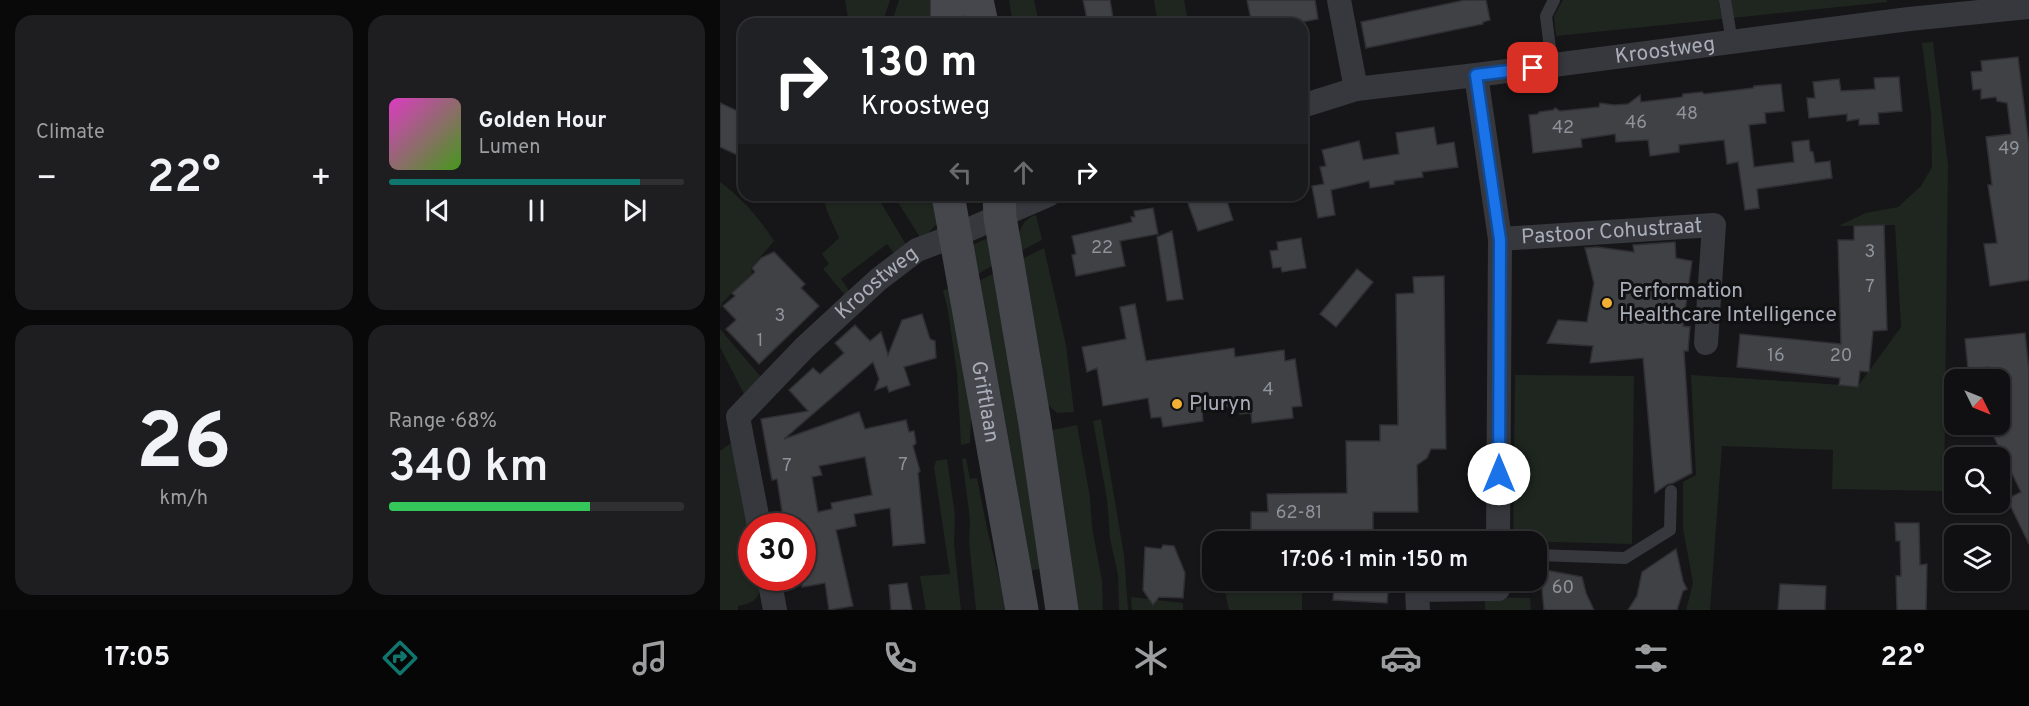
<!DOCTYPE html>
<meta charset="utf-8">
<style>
:root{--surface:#101012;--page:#1e1e20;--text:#f1f3f6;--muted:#9c9d9f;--line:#303032;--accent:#0f766e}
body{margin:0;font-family:Overpass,sans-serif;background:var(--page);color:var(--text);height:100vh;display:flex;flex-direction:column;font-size:22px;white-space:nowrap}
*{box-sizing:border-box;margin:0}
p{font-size:20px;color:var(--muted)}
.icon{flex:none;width:33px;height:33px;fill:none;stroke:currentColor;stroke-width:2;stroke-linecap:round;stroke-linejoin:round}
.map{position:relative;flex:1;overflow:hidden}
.drawer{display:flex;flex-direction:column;gap:15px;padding:15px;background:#09090a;width:720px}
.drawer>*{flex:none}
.guide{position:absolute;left:18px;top:18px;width:570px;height:183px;border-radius:18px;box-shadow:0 2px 4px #0004,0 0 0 2px var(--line);background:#202124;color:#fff;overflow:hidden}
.needle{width:39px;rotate:133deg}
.controls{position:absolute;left:1224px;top:369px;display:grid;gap:12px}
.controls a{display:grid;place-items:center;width:66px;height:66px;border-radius:12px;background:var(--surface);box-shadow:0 2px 4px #0004,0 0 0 2px var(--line);font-size:30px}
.speed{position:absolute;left:18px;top:513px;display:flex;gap:12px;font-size:30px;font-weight:700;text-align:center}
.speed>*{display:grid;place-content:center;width:78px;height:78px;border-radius:50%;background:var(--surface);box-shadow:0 2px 4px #0004,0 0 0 2px var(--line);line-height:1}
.speed .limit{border:9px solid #d22;background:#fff;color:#111}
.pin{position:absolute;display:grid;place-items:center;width:51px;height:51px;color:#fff;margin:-26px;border-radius:12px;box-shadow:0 3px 9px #0006}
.me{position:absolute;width:66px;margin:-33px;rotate:0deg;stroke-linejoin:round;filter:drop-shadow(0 0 4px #0008)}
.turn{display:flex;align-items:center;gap:21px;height:126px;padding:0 24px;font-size:27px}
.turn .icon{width:78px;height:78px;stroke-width:2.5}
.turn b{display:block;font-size:42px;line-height:51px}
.lanes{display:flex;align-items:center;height:57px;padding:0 24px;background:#0003;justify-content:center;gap:30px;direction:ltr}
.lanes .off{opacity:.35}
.big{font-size:45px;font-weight:600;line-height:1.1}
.drawer .widget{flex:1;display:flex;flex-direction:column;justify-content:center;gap:9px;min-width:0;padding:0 21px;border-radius:18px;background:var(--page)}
.drawer .dial{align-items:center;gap:0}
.dial b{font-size:78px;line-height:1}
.song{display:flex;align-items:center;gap:18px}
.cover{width:72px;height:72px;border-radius:9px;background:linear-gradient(135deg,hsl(310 70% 55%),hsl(100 70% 35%))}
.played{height:6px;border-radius:3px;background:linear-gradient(90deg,var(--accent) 85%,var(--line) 85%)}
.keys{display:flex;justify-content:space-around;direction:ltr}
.heat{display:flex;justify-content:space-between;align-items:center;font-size:33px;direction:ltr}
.charge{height:9px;border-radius:4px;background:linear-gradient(90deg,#34c759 68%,var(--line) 0)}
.drawer .tiles{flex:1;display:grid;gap:15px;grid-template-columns:repeat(2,1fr)}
.trip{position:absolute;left:482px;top:531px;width:345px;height:60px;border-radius:18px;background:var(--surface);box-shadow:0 2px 4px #0004,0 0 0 2px var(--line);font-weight:600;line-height:60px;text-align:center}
.menu{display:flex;height:96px;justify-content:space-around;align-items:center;background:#060607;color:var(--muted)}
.menu .icon{width:42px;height:42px}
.menu .selected{color:var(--accent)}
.menu b{font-size:27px;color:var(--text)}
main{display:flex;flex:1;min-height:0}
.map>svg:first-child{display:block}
</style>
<main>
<section class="drawer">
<div class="tiles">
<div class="widget"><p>Climate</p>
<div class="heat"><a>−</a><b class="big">22°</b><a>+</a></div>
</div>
<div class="widget">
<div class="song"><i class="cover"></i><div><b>Golden Hour</b><p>Lumen</p></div></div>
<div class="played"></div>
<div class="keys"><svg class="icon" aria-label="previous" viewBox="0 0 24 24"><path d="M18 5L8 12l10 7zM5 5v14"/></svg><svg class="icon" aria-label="pause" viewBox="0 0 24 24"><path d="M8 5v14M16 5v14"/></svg><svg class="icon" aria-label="next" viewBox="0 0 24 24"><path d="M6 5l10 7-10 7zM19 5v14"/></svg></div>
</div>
<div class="widget dial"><b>26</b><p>km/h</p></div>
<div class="widget"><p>Range · 68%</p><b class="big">340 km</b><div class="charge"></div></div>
</div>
</section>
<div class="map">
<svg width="1309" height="610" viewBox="0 0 1309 610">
<rect width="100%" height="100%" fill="#161618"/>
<!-- green -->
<path fill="#1e261f" d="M 125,0 L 170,0 L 162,24 L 129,24 Z
M 179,0 L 222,0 L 221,24 L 171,24 Z
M 289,0 L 314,0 L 319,24 L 293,24 Z
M 434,0 L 464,0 L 468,21 L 438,24 Z
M 843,0 L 999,0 L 1002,19 L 836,36 L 834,16 Z
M 1010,0 L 1167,0 L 1167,2 L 1012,18 Z
M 1213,42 L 1228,165 L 1224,491 L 1112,489 L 1113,450 L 1002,446 L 990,610 L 966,610 L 973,583 L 963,528 L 963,482 L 976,475 L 971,375 L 1138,386 L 1181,327 L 1175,225 L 1118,226 L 1146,213 L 1178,207 L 1201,186 L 1212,167 L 1211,115 L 1202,43 Z
M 0,182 C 22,198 40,219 54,241 L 31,268 L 32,273 L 2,303 L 0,309 Z
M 103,195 L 164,195 L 166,198 L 160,201 L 188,248 L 176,256 L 167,244 L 121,279 L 130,292 L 122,298 L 121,297 L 124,294 L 103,269 L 109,264 L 102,254 L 119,238 L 107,211 Z
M 182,195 L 225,195 C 221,218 220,224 201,239 L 176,199 Z
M 316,215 L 322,240 L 295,254 C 297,239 299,220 316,215 Z
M 268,238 L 284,259 L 251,278 L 250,246 Z
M 324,248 L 346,345 L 354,412 L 337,413 L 328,405 L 296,262 Z
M 286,267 L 331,567 L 308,571 L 253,284 Z
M 238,288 L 252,397 L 250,443 L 241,445 L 237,373 L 228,311 L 223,290 Z
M 0,329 L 41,377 L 24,394 L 0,347 Z
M 795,375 L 914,376 L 912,544 L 793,541 Z
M 381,419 L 404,555 L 408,610 L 399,610 L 398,575 L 390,539 L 387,499 L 373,421 Z
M 357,425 L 370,497 L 372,527 L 382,581 L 383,610 L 349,610 L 332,430 Z
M 11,443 L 31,529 L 32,578 L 40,578 C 40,597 38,602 18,606 L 18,610 L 0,610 L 0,451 Z
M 246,458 L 250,479 L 257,478 L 268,533 L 287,610 L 256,610 L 249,542 L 250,521 L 248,503 L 242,459 Z
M 227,459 L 235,516 L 234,544 L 241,610 L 206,610 L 200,576 L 230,574 L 214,467 L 216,461 Z
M 503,581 L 582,581 L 582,610 L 509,610 Z
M 411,597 L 463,603 L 463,610 L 412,610 Z
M 765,597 L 810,598 L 811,610 L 765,610 Z"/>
<!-- building -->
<path fill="#404145" stroke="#303034" stroke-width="1.5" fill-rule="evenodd" d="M 363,0 L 390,0 L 394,24 L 368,24 Z
M 527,0 L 595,0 L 598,19 L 572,24 L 532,24 Z
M 745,0 L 766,0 L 770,20 L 763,22 L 763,24 L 646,48 L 641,22 Z
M 1298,57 L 1309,145 L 1309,280 L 1270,286 L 1264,244 L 1277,243 L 1268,185 L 1272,185 L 1266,137 L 1291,134 L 1287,103 L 1277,101 L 1276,97 L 1261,99 L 1261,89 L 1253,90 L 1251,72 L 1262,71 L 1261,61 Z
M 1179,77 L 1182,111 L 1158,113 L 1159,124 L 1139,125 L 1139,119 L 1127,121 L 1127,114 L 1089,118 L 1087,98 L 1095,98 L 1093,82 L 1119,79 L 1121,91 L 1155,89 L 1154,78 Z
M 1061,84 L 1064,111 L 1045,113 L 1046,123 L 1029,125 L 1034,167 L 1074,162 L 1072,142 L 1089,140 L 1090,151 L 1093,152 L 1095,163 L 1110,161 L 1112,178 L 1037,189 L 1039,208 L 1025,210 L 1018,162 L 1007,164 L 1004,140 L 959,145 L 959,152 L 930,156 L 928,140 L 896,142 L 895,134 L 861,139 L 862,147 L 813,153 L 809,115 L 818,114 L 819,112 L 833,110 L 835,108 L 840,111 L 879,107 L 880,103 L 894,105 L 908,104 L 920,95 L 921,102 L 962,97 L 963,94 L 982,92 L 984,94 L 1033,88 L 1034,86 Z
M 0,103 L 24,114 L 24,158 L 0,147 Z
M 714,127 L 717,145 L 734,142 L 738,167 L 702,172 L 703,177 L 674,181 L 674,184 L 650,188 L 649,181 L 611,190 L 615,215 L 598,218 L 592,186 L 604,184 L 600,167 L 606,166 L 602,150 L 639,141 L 643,160 L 679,154 L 676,133 Z
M 465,195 L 505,195 L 513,220 L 478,231 Z
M 433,208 L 438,234 L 400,241 L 405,266 L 356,276 L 352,255 L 356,254 L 352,236 L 412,222 L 411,217 L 415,217 L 414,211 Z
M 1164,225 L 1167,330 L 1153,331 L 1149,372 L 1140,371 L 1138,387 L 1119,385 L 1120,378 L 1017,367 L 1020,334 L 1121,344 L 1118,240 L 1134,240 L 1134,226 Z
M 452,231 L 463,299 L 447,301 L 437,237 Z
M 581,238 L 586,268 L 562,272 L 561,267 L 553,268 L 550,251 L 558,250 L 557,242 Z
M 955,242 L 956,258 L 972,261 L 963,326 L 970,327 L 968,351 L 964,351 L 972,473 L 953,483 L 948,484 L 935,493 L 923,358 L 870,363 L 873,346 L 827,343 L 838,320 L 867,322 L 874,283 L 865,248 L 877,247 L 914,252 L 913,245 Z
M 54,252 L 85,284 L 81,288 L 99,306 L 39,364 L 6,329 L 16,320 L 3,306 L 15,296 L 12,293 L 35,272 L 32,268 L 41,258 Z
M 637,269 L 653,282 L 616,327 L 600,314 Z
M 724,276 L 726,449 L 711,449 L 707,458 L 697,465 L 698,512 L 653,512 L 653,540 L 531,542 L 531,512 L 548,512 L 547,494 L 627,493 L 626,441 L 660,441 L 660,425 L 678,425 L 676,294 L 694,293 L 693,277 Z
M 415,304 L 426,361 L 514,348 L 515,357 L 564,350 L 565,361 L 575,359 L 582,406 L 572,407 L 573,418 L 532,423 L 531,413 L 520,414 L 519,405 L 482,410 L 483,421 L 443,427 L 441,417 L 431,418 L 428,398 L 383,406 L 377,368 L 367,372 L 362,347 L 406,339 L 400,307 Z
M 202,314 L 210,339 L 215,341 L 216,358 L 184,367 L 190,385 L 169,392 L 167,386 L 155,390 L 159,379 L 153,362 L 64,439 L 139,412 L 145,429 L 186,420 L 189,432 L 194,431 L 196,443 L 193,446 L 195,453 L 200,471 L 198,473 L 205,543 L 173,546 L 170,508 L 134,514 L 136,526 L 116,530 L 133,606 L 109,610 L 105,583 L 82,587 L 82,526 L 61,526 L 60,518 L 62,511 L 57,479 L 52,480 L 41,419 L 88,411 L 69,390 L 93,368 L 100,374 L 124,353 L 115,343 L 135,325 L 150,341 L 161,332 L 168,355 L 182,320 ZM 145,457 L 152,495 L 111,503 L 112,509 L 98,512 L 92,477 L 102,475 L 99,466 Z
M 1305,333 L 1309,371 L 1309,544 L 1287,499 L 1301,492 L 1274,437 L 1282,435 L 1280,407 L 1283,406 L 1279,373 L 1270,374 L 1269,367 L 1248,369 L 1245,339 Z
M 1175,523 L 1199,523 L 1200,565 L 1207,564 L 1206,610 L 1177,610 L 1176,576 L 1181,576 L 1180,541 L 1176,541 Z
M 443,545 L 454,546 L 465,573 L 463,598 L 439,597 L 433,605 L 423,590 L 425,547 L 441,549 Z
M 956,549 L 963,581 L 967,589 L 963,591 L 957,610 L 908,610 L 917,596 L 922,572 Z
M 820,569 L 862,577 L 866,593 L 874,610 L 824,610 Z
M 615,580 L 669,580 L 667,603 L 613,600 Z
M 187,583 L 192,610 L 171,610 L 169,585 Z
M 1060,584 L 1106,586 L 1105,610 L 1058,610 Z"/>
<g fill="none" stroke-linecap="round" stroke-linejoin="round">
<!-- lane -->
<path stroke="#37383d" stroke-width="12" d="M 1005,0 L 1012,42
M 832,65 L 826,16 L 834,0
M 816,555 L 905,558 L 950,530 L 951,491"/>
<!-- street -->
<g stroke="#37383d" stroke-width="24">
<path d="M 619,0 L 636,89"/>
<path d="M 756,75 L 780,239 L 778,542"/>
<path id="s1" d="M 582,106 L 636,89 L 756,75 L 1189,19 L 1309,7"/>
<path id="s2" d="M 780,239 L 994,225 L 986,343"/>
<path id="s3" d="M 39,526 L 18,417 L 85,347 L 125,310 L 159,279 L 197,250 L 234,236 L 328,195"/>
<path d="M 49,578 L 55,610"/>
<path d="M 698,610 L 697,590 L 778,589 L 778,580"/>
</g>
<!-- secondary -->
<g stroke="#45474d" stroke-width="33">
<path d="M 257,0 L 262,24"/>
<path d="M 227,24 L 227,0"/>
<path id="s4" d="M 228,195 L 302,610"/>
<path d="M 279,195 L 280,217 L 315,424 L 342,610"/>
</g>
</g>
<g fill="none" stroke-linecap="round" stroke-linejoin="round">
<defs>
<path id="route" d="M 779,474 L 780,240 L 756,75 L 813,68"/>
</defs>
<!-- route casing -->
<use href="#route" stroke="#114b97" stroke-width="15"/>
<!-- route -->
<use href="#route" stroke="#1a73e8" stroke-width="10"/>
</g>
<!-- markers -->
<g fill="#f2b134" stroke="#111113" stroke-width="2">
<circle cx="887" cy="303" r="6"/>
<circle cx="457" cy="404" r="6"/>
</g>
<g text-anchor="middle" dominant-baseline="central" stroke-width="6" stroke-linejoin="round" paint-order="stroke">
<!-- number labels -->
<g font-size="18" fill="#8e929b">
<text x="967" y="114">48</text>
<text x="916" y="123">46</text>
<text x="843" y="128">42</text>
<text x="1289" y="149">49</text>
<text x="382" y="248">22</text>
<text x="1150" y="252">3</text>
<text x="1150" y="287">7</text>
<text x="60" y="316">3</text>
<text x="40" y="341">1</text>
<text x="1056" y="356">16</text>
<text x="1121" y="356">20</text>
<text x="548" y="390">4</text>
<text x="183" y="465">7</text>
<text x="67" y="466">7</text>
<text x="579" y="513">62-81</text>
<text x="843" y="588">60</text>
</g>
<!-- street labels -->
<g font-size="21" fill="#a8adb8" stroke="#111113">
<text stroke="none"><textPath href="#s1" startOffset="368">Kroostweg</textPath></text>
<text stroke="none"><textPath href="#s2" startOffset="112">Pastoor Cohustraat</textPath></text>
<text stroke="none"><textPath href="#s3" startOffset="304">Kroostweg</textPath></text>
<text stroke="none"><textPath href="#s4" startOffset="210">Griftlaan</textPath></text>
</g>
<!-- poi labels -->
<g font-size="21" fill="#a8adb8" stroke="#111113" text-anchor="start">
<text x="899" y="291">Performation<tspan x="899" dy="24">Healthcare Intelligence</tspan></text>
<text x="469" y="404">Pluryn</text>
</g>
</g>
</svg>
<div class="controls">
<a><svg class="needle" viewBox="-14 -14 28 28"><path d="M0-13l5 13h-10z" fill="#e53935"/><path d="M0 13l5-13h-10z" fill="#9c9d9f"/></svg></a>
<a><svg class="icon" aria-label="search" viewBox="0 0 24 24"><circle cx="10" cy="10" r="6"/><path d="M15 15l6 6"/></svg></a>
<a><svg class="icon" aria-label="layers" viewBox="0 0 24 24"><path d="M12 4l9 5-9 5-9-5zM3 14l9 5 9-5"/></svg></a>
</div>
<div class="speed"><div class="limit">30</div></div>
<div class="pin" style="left:813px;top:68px;background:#d93025"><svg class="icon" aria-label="arrive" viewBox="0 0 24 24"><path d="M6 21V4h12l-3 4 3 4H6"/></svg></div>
<svg class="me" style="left:779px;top:474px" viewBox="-20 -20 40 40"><circle r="19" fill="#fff"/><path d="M0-13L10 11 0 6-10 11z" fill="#1a73e8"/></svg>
<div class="trip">17:06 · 1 min · 150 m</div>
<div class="guide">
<div class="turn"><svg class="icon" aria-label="right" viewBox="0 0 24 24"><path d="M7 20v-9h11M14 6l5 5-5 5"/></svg><div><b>130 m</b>Kroostweg</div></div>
<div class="lanes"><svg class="icon off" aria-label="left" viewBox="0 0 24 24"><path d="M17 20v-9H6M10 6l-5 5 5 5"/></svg><svg class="icon off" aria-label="ahead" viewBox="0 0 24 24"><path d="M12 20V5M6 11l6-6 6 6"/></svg><svg class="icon" aria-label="right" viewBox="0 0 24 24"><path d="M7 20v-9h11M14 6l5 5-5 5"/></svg></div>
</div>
</div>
</main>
<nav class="menu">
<b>17:05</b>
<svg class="icon selected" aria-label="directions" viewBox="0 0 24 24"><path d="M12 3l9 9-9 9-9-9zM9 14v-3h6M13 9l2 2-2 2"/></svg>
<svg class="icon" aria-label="music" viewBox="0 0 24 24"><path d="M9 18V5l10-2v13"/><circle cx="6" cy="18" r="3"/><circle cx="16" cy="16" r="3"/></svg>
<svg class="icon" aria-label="phone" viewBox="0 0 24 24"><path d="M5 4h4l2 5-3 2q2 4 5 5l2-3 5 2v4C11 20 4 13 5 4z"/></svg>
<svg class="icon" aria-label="climate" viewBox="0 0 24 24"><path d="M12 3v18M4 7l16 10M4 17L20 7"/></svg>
<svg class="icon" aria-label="car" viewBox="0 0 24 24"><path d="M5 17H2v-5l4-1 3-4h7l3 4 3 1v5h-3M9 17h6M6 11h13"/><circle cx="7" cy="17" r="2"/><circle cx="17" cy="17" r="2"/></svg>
<svg class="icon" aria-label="filters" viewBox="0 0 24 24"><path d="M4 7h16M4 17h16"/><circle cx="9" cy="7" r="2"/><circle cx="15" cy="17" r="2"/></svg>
<b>22°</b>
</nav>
